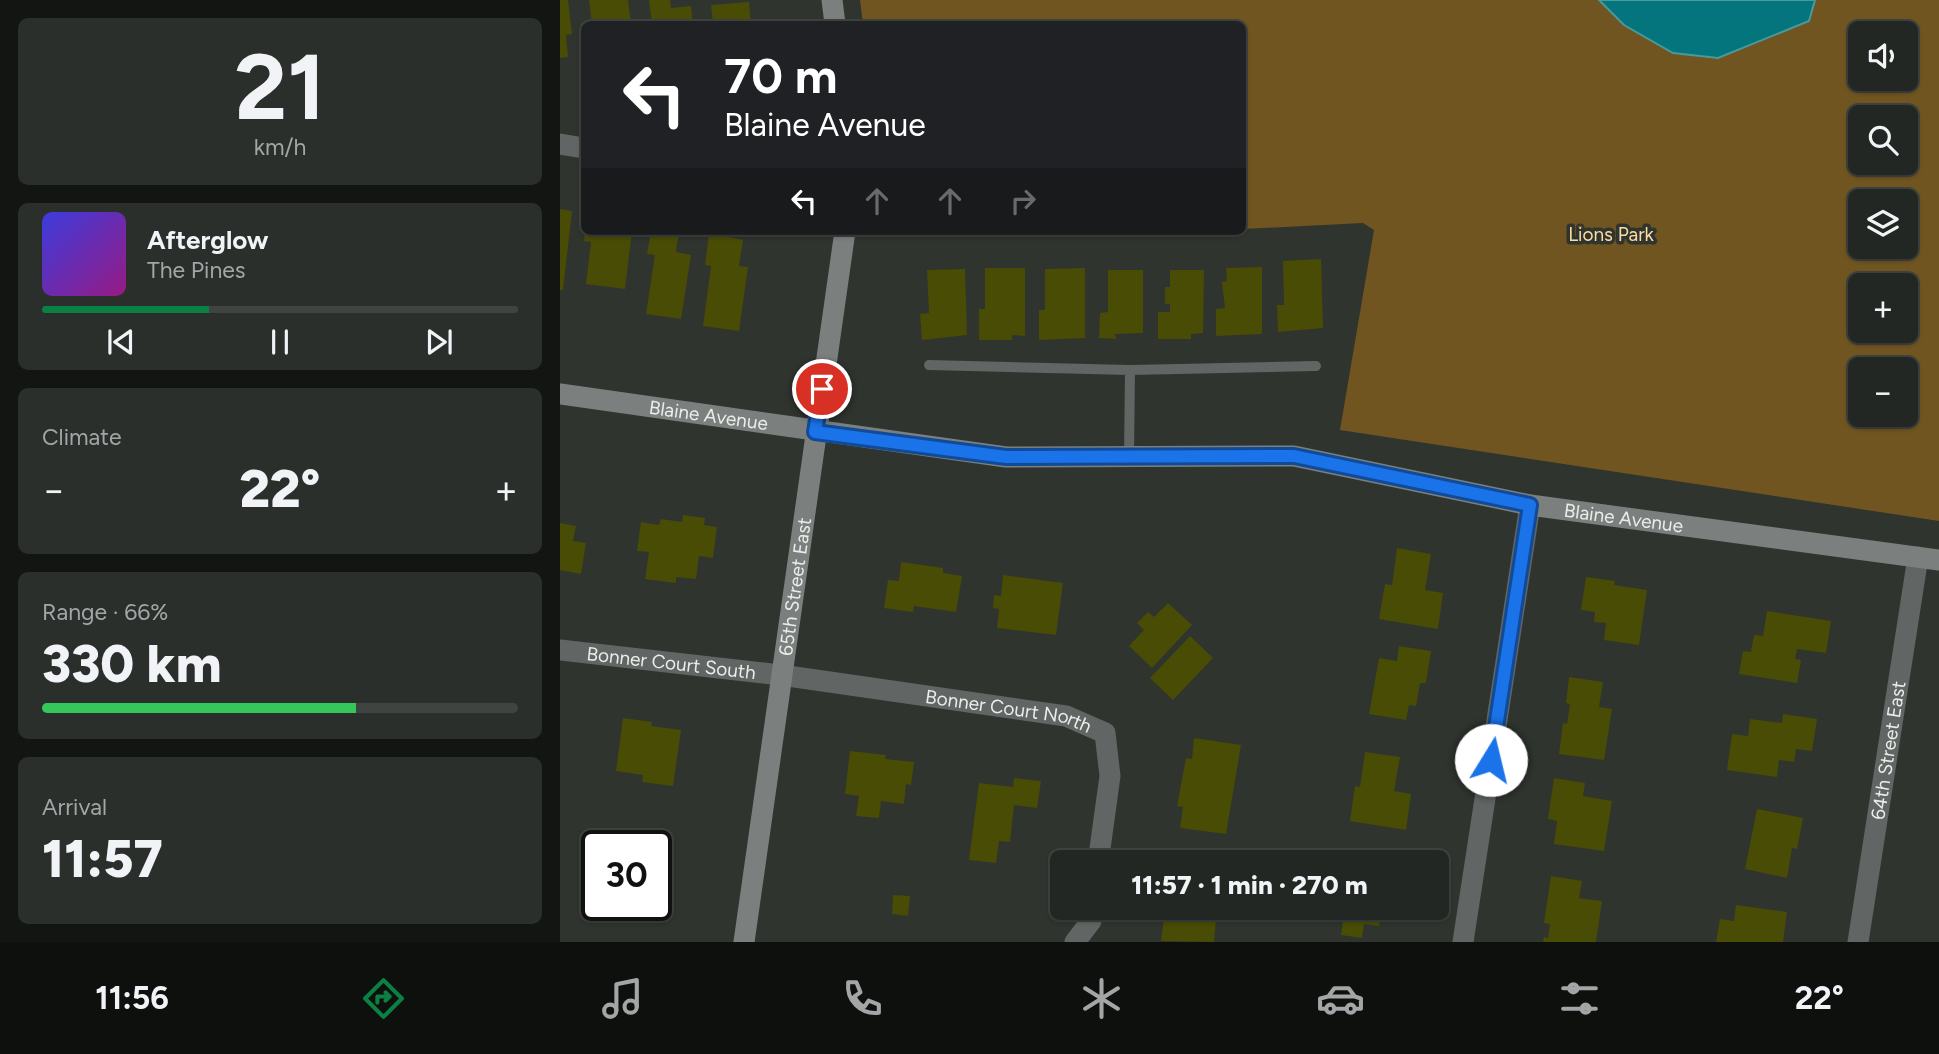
<!DOCTYPE html>
<meta charset="utf-8">
<style>
:root{--surface:#232723;--page:#2b2f2b;--text:#f1f3f6;--muted:#a3a5a6;--line:#404441;--accent:#0b8043}
body{margin:0;font-family:Figtree,sans-serif;background:var(--page);color:var(--text);height:100vh;display:flex;flex-direction:column;font-size:26px;white-space:nowrap}
*{box-sizing:border-box;margin:0}
p{font-size:23px;color:var(--muted)}
.icon{flex:none;width:38px;height:38px;fill:none;stroke:currentColor;stroke-width:2;stroke-linecap:round;stroke-linejoin:round}
.map{position:relative;flex:1;overflow:hidden}
.details{display:flex;flex-direction:column;gap:18px;padding:18px;background:#131513;width:560px}
.details>*{flex:none}
.banner{position:absolute;left:21px;top:21px;width:665px;height:214px;border-radius:10px;box-shadow:0 2px 5px #0004,0 0 0 2px var(--line);background:#202124;color:#fff;overflow:hidden}
.buttons{position:absolute;left:1288px;top:21px;display:grid;gap:14px}
.buttons a{display:grid;place-items:center;width:70px;height:70px;border-radius:10px;background:var(--surface);box-shadow:0 2px 5px #0004,0 0 0 2px var(--line);font-size:35px}
.speed{position:absolute;left:21px;top:830px;display:flex;gap:14px;font-size:35px;font-weight:700;text-align:center}
.speed>*{display:grid;place-content:center;width:91px;height:91px;border-radius:50%;background:var(--surface);box-shadow:0 2px 5px #0004,0 0 0 2px var(--line);line-height:1}
.speed .limit{border:4px solid #111;border-radius:10px;background:#fff;color:#111}
.pin{position:absolute;display:grid;place-items:center;width:60px;height:60px;color:#fff;margin:-30px;border:4px solid #fff;border-radius:50%;box-shadow:0 2px 7px #0007}
.me{position:absolute;width:77px;margin:-38px;rotate:9deg;stroke-linejoin:round;filter:drop-shadow(0 0 5px #0008)}
.turn{display:flex;align-items:center;gap:24px;height:147px;padding:0 28px;font-size:32px}
.turn .icon{width:91px;height:91px;stroke-width:2.5}
.turn b{display:block;font-size:49px;line-height:60px}
.lanes{display:flex;align-items:center;height:66px;padding:0 28px;background:#0003;justify-content:center;gap:35px;direction:ltr}
.lanes .off{opacity:.35}
.big{font-size:52px;font-weight:800;line-height:1.1}
.details .card{flex:1;display:flex;flex-direction:column;justify-content:center;gap:10px;min-width:0;padding:0 24px;border-radius:10px;background:var(--page)}
.details .dial{align-items:center;gap:0}
.dial b{font-size:91px;line-height:1}
.song{display:flex;align-items:center;gap:21px}
.cover{width:84px;height:84px;border-radius:10px;background:linear-gradient(135deg,hsl(240 70% 55%),hsl(310 70% 35%))}
.played{height:7px;border-radius:4px;background:linear-gradient(90deg,var(--accent) 35%,var(--line) 35%)}
.keys{display:flex;justify-content:space-around;direction:ltr}
.heat{display:flex;justify-content:space-between;align-items:center;font-size:38px;direction:ltr}
.charge{height:10px;border-radius:5px;background:linear-gradient(90deg,#34c759 66%,var(--line) 0)}
.trip{position:absolute;left:490px;top:850px;width:399px;height:70px;border-radius:10px;background:var(--surface);box-shadow:0 2px 5px #0004,0 0 0 2px var(--line);font-weight:800;line-height:70px;text-align:center}
.tabs{display:flex;height:112px;justify-content:space-around;align-items:center;background:#0e100e;color:var(--muted)}
.tabs .icon{width:49px;height:49px}
.tabs .selected{color:var(--accent)}
.tabs b{font-size:32px;color:var(--text)}
main{display:flex;flex:1;min-height:0}
.map>svg:first-child{display:block}
</style>
<main>
<section class="details">
<div class="card dial"><b>21</b><p>km/h</p></div>
<div class="card">
<div class="song"><i class="cover"></i><div><b>Afterglow</b><p>The Pines</p></div></div>
<div class="played"></div>
<div class="keys"><svg class="icon" aria-label="previous" viewBox="0 0 24 24"><path d="M18 5L8 12l10 7zM5 5v14"/></svg><svg class="icon" aria-label="pause" viewBox="0 0 24 24"><path d="M8 5v14M16 5v14"/></svg><svg class="icon" aria-label="next" viewBox="0 0 24 24"><path d="M6 5l10 7-10 7zM19 5v14"/></svg></div>
</div>
<div class="card"><p>Climate</p>
<div class="heat"><a>−</a><b class="big">22°</b><a>+</a></div>
</div>
<div class="card"><p>Range · 66%</p><b class="big">330 km</b><div class="charge"></div></div>
<div class="card"><p>Arrival</p><b class="big">11:57</b></div>
</section>
<div class="map">
<svg width="1379" height="942" viewBox="0 0 1379 942">
<rect width="100%" height="100%" fill="#2f342f"/>
<!-- green -->
<path fill="#705521" fill-rule="evenodd" d="M 300,0 L 1379,0 L 1379,521 L 780,430 L 814,230 L 803,223 L 683,229 L 682,24 L 303,24 ZM 1300,33 L 1346,33 L 1346,79 L 1300,79 ZM 1300,117 L 1346,117 L 1346,163 L 1300,163 ZM 1300,201 L 1346,201 L 1346,247 L 1300,247 ZM 1300,285 L 1346,285 L 1346,331 L 1300,331 ZM 1300,369 L 1346,369 L 1346,415 L 1300,415 Z
M 312,231 L 652,231 L 557,236 L 312,237 Z"/>
<!-- water -->
<path fill="#04757c" stroke="#49999d" stroke-width="2" d="M 1039,0 L 1255,0 L 1249,21 L 1158,58 L 1113,53 L 1064,25 Z"/>
<!-- building -->
<path fill="#494c04" d="M 0,0 L 8,0 L 12,34 L 6,35 L 8,57 L 0,58 Z
M 29,0 L 68,0 L 71,24 L 32,24 Z
M 89,0 L 110,0 L 111,8 L 131,6 L 133,24 L 92,24 Z
M 189,2 L 191,24 L 153,24 L 151,5 Z
M 0,209 L 12,211 L 3,290 L 0,290 Z
M 25,231 L 72,231 L 65,289 L 26,284 L 31,242 L 24,241 Z
M 91,231 L 119,231 L 116,252 L 131,255 L 121,319 L 86,314 L 95,255 L 87,254 Z
M 149,233 L 183,240 L 179,266 L 188,267 L 179,331 L 143,326 L 151,266 L 145,265 Z
M 761,259 L 763,328 L 718,332 L 717,305 L 724,305 L 723,261 Z
M 702,267 L 702,334 L 656,336 L 656,309 L 665,308 L 662,282 L 667,281 L 666,268 Z
M 425,268 L 465,268 L 465,336 L 452,335 L 452,340 L 419,340 L 419,309 L 425,309 Z
M 525,268 L 525,338 L 479,340 L 479,310 L 485,310 L 485,269 Z
M 405,269 L 407,335 L 362,340 L 360,314 L 369,313 L 367,270 Z
M 548,270 L 583,270 L 583,333 L 555,334 L 556,339 L 539,338 L 540,313 L 548,312 Z
M 610,270 L 644,270 L 643,333 L 631,334 L 631,339 L 598,339 L 598,312 L 610,312 L 610,304 L 605,304 L 605,287 L 610,287 Z
M 123,515 L 145,518 L 144,525 L 157,527 L 153,558 L 139,556 L 136,579 L 116,577 L 116,583 L 85,579 L 89,552 L 77,551 L 81,522 L 99,525 L 101,519 L 122,522 Z
M 0,523 L 16,526 L 13,541 L 26,543 L 21,574 L 0,570 Z
M 837,548 L 871,554 L 865,590 L 883,593 L 878,629 L 819,619 L 825,584 L 832,585 Z
M 341,562 L 383,568 L 383,573 L 402,576 L 396,612 L 354,606 L 353,612 L 324,608 L 328,580 L 339,581 Z
M 443,575 L 503,583 L 496,635 L 437,628 L 439,609 L 433,608 L 434,595 L 441,596 Z
M 1026,577 L 1055,581 L 1054,585 L 1087,590 L 1079,645 L 1044,640 L 1046,623 L 1034,622 L 1035,612 L 1021,610 Z
M 608,603 L 632,625 L 592,668 L 569,646 L 584,630 L 577,623 L 588,612 L 594,617 Z
M 1207,611 L 1271,621 L 1266,653 L 1237,649 L 1235,659 L 1241,660 L 1237,683 L 1179,674 L 1183,651 L 1191,652 L 1194,635 L 1203,636 Z
M 630,636 L 653,658 L 613,700 L 590,678 Z
M 839,646 L 871,651 L 866,683 L 860,683 L 856,706 L 849,705 L 846,720 L 809,714 L 819,658 L 837,661 Z
M 1009,677 L 1043,682 L 1039,707 L 1052,709 L 1044,760 L 999,754 L 1003,723 L 1007,724 L 1010,704 L 1006,703 Z
M 1223,714 L 1257,719 L 1252,751 L 1236,749 L 1234,762 L 1219,760 L 1217,777 L 1167,770 L 1172,734 L 1188,736 L 1190,719 L 1222,723 Z
M 63,718 L 92,722 L 91,726 L 121,730 L 113,786 L 82,782 L 83,775 L 56,771 Z
M 634,738 L 681,745 L 666,834 L 620,828 L 623,807 L 617,806 L 626,758 L 632,759 Z
M 290,751 L 326,755 L 325,759 L 354,762 L 351,785 L 346,784 L 344,804 L 321,801 L 319,818 L 296,816 L 299,796 L 285,794 Z
M 805,752 L 840,757 L 834,791 L 851,794 L 846,830 L 790,821 L 795,786 L 800,787 Z
M 454,778 L 481,781 L 477,808 L 454,805 L 450,842 L 439,841 L 436,863 L 409,860 L 419,783 L 453,787 Z
M 994,778 L 1025,783 L 1023,796 L 1052,801 L 1044,851 L 994,844 L 997,821 L 988,819 Z
M 1197,809 L 1243,818 L 1237,849 L 1232,848 L 1227,878 L 1185,869 Z
M 991,876 L 1022,881 L 1019,898 L 1042,901 L 1036,942 L 983,942 L 984,937 L 988,938 L 990,924 L 984,923 Z
M 333,895 L 350,896 L 348,916 L 332,914 Z
M 1176,905 L 1227,912 L 1223,942 L 1156,942 L 1160,919 L 1174,921 Z
M 602,908 L 657,908 L 654,942 L 601,941 L 604,919 L 600,918 Z
M 769,908 L 822,908 L 819,926 L 804,924 L 802,938 L 781,935 L 783,921 L 767,918 Z"/>
<g fill="none" stroke-linecap="round" stroke-linejoin="round">
<!-- lane -->
<path stroke="#616563" stroke-width="10" d="M 369,365 L 570,370
M 569,457 L 570,370 L 756,366"/>
<!-- street -->
<g stroke="#616563" stroke-width="21">
<path d="M 0,144 L 24,148"/>
<path id="s1" d="M 0,650 L 221,675 L 506,716 L 545,733 L 550,776 L 538,863"/>
<path d="M 515,942 L 531,921 L 532,908"/>
<path d="M 903,942 L 970,505"/>
<path id="s2" d="M 1298,942 L 1358,557"/>
</g>
<!-- secondary -->
<g stroke="#7b807e" stroke-width="21">
<path d="M 272,0 L 275,24"/>
<path id="s3" d="M 0,394 L 446,457 L 734,456 L 970,505 L 1379,560"/>
<path id="s4" d="M 184,942 L 285,231"/>
</g>
</g>
<g fill="none" stroke-linecap="round" stroke-linejoin="round">
<defs>
<path id="route" d="M 262,389 L 255,432 L 446,457 L 734,456 L 970,505 L 931,760"/>
</defs>
<!-- route casing -->
<use href="#route" stroke="#114b97" stroke-width="18"/>
<!-- route -->
<use href="#route" stroke="#1a73e8" stroke-width="12"/>
</g>
<g text-anchor="middle" dominant-baseline="central" stroke-width="7" stroke-linejoin="round" paint-order="stroke">
<!-- park labels -->
<g font-size="19" fill="#fcdca1" stroke="#2f342f">
<text x="1051" y="234">Lions Park</text>
</g>
<!-- street labels -->
<g font-size="19" fill="#eaedea" stroke="#2f342f">
<text stroke="none"><textPath href="#s3" startOffset="150">Blaine Avenue</textPath></text>
<text stroke="none"><textPath href="#s3" startOffset="1074">Blaine Avenue</textPath></text>
<text stroke="none"><textPath href="#s4" startOffset="359">65th Street East</textPath></text>
<text stroke="none"><textPath href="#s1" startOffset="112">Bonner Court South</textPath></text>
<text stroke="none"><textPath href="#s1" startOffset="453">Bonner Court North</textPath></text>
<text stroke="none"><textPath href="#s2" startOffset="194">64th Street East</textPath></text>
</g>
</g>
</svg>
<div class="buttons">
<a><svg class="icon" aria-label="sound" viewBox="0 0 24 24"><path d="M4 9h4l5-4v14l-5-4H4zM17 9q2 3 0 6"/></svg></a>
<a><svg class="icon" aria-label="search" viewBox="0 0 24 24"><circle cx="10" cy="10" r="6"/><path d="M15 15l6 6"/></svg></a>
<a><svg class="icon" aria-label="layers" viewBox="0 0 24 24"><path d="M12 4l9 5-9 5-9-5zM3 14l9 5 9-5"/></svg></a>
<a>+</a>
<a>−</a>
</div>
<div class="speed"><div class="limit">30</div></div>
<div class="pin" style="left:262px;top:389px;background:#d93025"><svg class="icon" aria-label="arrive" viewBox="0 0 24 24"><path d="M6 21V4h12l-3 4 3 4H6"/></svg></div>
<svg class="me" style="left:931px;top:760px" viewBox="-20 -20 40 40"><circle r="19" fill="#fff"/><path d="M0-13L10 11 0 6-10 11z" fill="#1a73e8"/></svg>
<div class="trip">11:57 · 1 min · 270 m</div>
<div class="banner">
<div class="turn"><svg class="icon" aria-label="left" viewBox="0 0 24 24"><path d="M17 20v-9H6M10 6l-5 5 5 5"/></svg><div><b>70 m</b>Blaine Avenue</div></div>
<div class="lanes"><svg class="icon" aria-label="left" viewBox="0 0 24 24"><path d="M17 20v-9H6M10 6l-5 5 5 5"/></svg><svg class="icon off" aria-label="ahead" viewBox="0 0 24 24"><path d="M12 20V5M6 11l6-6 6 6"/></svg><svg class="icon off" aria-label="ahead" viewBox="0 0 24 24"><path d="M12 20V5M6 11l6-6 6 6"/></svg><svg class="icon off" aria-label="right" viewBox="0 0 24 24"><path d="M7 20v-9h11M14 6l5 5-5 5"/></svg></div>
</div>
</div>
</main>
<nav class="tabs">
<b>11:56</b>
<svg class="icon selected" aria-label="directions" viewBox="0 0 24 24"><path d="M12 3l9 9-9 9-9-9zM9 14v-3h6M13 9l2 2-2 2"/></svg>
<svg class="icon" aria-label="music" viewBox="0 0 24 24"><path d="M9 18V5l10-2v13"/><circle cx="6" cy="18" r="3"/><circle cx="16" cy="16" r="3"/></svg>
<svg class="icon" aria-label="phone" viewBox="0 0 24 24"><path d="M5 4h4l2 5-3 2q2 4 5 5l2-3 5 2v4C11 20 4 13 5 4z"/></svg>
<svg class="icon" aria-label="climate" viewBox="0 0 24 24"><path d="M12 3v18M4 7l16 10M4 17L20 7"/></svg>
<svg class="icon" aria-label="car" viewBox="0 0 24 24"><path d="M5 17H2v-5l4-1 3-4h7l3 4 3 1v5h-3M9 17h6M6 11h13"/><circle cx="7" cy="17" r="2"/><circle cx="17" cy="17" r="2"/></svg>
<svg class="icon" aria-label="filters" viewBox="0 0 24 24"><path d="M4 7h16M4 17h16"/><circle cx="9" cy="7" r="2"/><circle cx="15" cy="17" r="2"/></svg>
<b>22°</b>
</nav>
